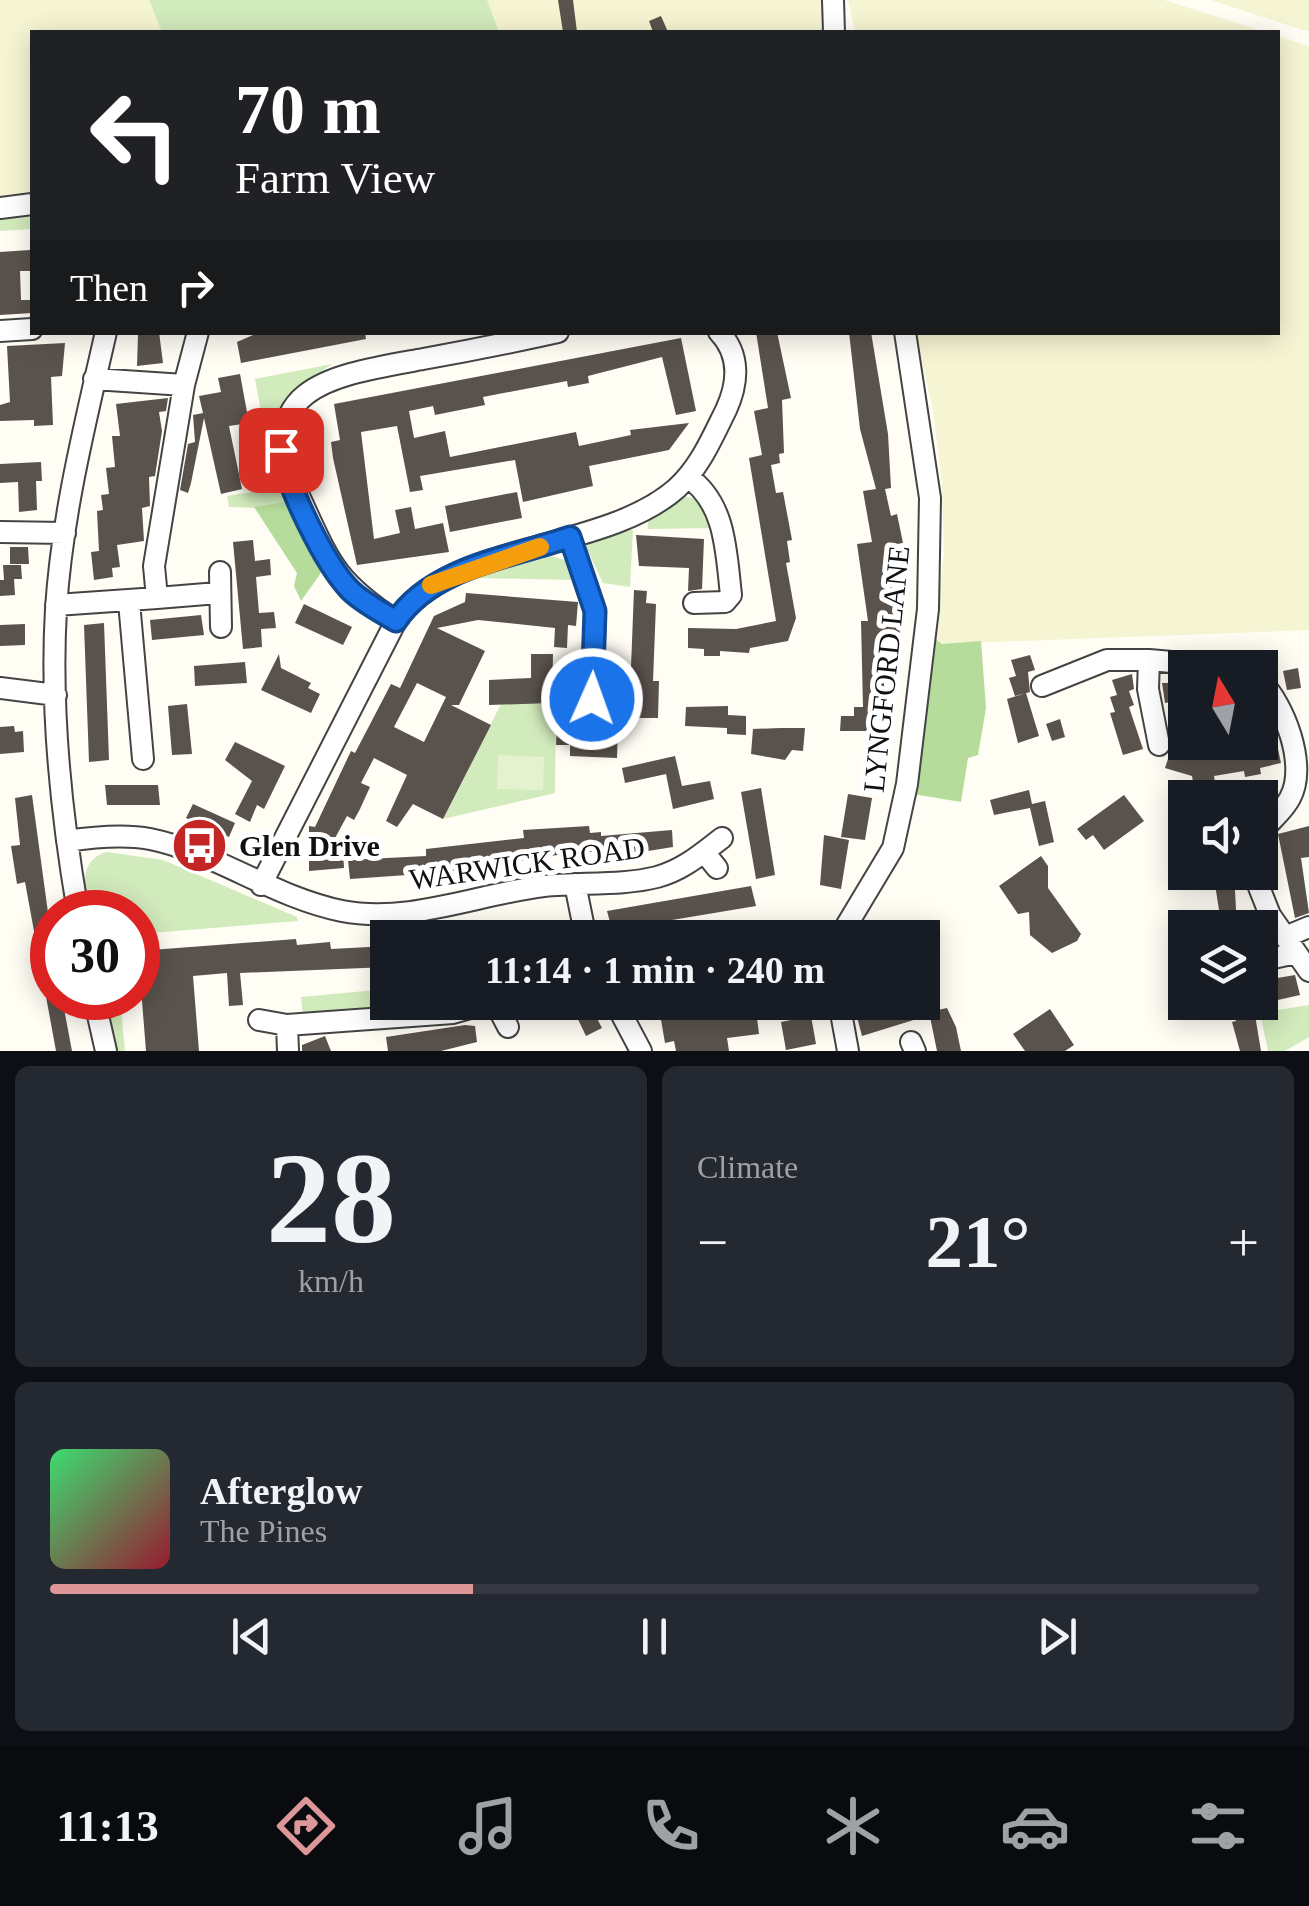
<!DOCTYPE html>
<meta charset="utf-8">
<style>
:root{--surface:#171b24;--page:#242831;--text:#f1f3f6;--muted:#9ea1a6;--line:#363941;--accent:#dd9798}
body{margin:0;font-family:"Times New Roman",serif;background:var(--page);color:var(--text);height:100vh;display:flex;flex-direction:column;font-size:38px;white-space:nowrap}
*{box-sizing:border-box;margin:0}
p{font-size:32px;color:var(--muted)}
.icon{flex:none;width:55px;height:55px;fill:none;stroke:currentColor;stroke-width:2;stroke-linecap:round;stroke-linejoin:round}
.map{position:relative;height:1051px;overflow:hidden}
.drawer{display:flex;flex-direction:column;gap:15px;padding:15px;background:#0d0f14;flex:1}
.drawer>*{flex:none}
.hud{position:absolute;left:30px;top:30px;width:1250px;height:305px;border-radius:0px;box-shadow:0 5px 25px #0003;background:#202124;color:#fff;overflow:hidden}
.needle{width:65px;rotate:350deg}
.controls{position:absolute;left:1168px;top:650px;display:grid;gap:20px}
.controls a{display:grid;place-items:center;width:110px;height:110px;border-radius:0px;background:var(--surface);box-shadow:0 5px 25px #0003;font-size:50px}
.speed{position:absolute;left:30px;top:890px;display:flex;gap:20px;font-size:50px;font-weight:700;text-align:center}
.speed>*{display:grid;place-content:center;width:130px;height:130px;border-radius:50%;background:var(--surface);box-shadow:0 5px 25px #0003;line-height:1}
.speed .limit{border:15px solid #d22;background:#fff;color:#111}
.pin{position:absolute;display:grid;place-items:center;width:85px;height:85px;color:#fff;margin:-42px;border-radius:20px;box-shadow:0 5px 15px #0006}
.me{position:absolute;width:110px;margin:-55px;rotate:2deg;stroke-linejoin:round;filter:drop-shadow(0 0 8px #0008)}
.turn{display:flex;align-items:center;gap:35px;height:210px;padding:0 40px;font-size:45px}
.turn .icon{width:130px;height:130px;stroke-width:2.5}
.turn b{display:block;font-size:70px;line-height:85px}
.then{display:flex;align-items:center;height:95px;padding:0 40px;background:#0003;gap:20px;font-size:38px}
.big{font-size:75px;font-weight:700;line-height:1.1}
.drawer .widget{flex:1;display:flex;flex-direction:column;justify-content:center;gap:15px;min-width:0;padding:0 35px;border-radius:15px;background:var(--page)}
.drawer .dial{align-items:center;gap:0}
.dial b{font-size:130px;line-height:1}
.song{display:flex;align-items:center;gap:30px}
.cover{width:120px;height:120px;border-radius:15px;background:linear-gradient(135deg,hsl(140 70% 55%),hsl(350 70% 35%))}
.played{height:10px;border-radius:5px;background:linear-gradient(90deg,var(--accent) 35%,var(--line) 35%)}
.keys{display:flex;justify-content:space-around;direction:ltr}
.heat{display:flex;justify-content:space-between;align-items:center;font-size:55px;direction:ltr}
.drawer .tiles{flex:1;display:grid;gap:15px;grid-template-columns:1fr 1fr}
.widget:last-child{grid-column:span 2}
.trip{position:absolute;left:370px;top:920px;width:570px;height:100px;border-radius:0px;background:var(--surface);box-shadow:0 5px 25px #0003;font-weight:700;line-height:100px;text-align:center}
.tab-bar{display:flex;height:160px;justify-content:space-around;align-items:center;background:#090b0e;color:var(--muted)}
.tab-bar .icon{width:70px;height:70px}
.tab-bar .on{color:var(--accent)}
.tab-bar b{font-size:45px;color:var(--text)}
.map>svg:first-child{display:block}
</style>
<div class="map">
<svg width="1309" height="1051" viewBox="0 0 1309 1051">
<rect width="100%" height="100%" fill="#fffdf4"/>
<!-- farmland -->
<path fill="#f6f5d3" d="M 0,0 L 149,0 L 162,32 L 32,32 L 32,194 L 0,196 Z
M 487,0 L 823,0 L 822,32 L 499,32 Z
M 848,0 L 1164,0 L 1265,32 L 855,32 Z
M 1211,0 L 1309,0 L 1309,31 L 1303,30 Z
M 1278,36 L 1309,46 L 1309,630 L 942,644 L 934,638 L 944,553 L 942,484 L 933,409 L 915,333 L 1278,332 Z"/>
<!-- green -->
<path fill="#d2ebbc" d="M 149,0 L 487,0 L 499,32 L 162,32 Z
M 32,209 L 32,229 L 0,231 L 0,213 Z
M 332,364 C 300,387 258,415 271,465 C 275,478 283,489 285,502 L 266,508 L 229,507 L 227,496 L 257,491 L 246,433 L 264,429 L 255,379 Z
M 683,497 C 705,497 709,509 716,528 L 648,529 L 648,516 Z
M 609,528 L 633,530 L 630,587 L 603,583 L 587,549 L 588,537 Z
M 546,554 L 567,561 L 575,580 L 479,578 Z
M 502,702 L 552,703 L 556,709 L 555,793 L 443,819 Z
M 107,852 L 163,860 L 297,917 L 298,921 L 138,934 L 138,912 L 89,912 C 84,888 78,860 107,852 Z
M 387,989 L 388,1002 L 478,1003 L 303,1018 L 301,997 Z
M 104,998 L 120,998 L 125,1051 L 115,1051 Z
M 1309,1005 L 1309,1037 L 1285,1051 L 1268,1051 L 1260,1013 Z"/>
<!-- forest -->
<path fill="#b5dc9b" d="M 285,502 L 321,573 L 301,601 L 294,586 L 297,573 L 254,507 Z
M 934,638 L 942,644 L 981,641 L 986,708 L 978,755 L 968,758 L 961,802 L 913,794 Z"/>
<!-- pitch -->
<path fill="#e4f2ce" d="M 498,755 L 544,757 L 543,790 L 497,789 Z"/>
<!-- building -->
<path fill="#5a524d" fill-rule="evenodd" d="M 558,0 L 573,0 L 577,32 L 563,32 Z
M 661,16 L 668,32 L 653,32 L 649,21 Z
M 30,250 L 32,271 L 20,271 L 21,300 L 31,300 L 32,313 L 0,315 L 0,252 Z
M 159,332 L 163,363 L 137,366 L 138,334 Z
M 260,332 L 365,332 L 366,339 L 241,363 L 237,342 Z
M 756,332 L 777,332 L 791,398 L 782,400 L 784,453 L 779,454 L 780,463 L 771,465 L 776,493 L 783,492 L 792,540 L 787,541 L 790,562 L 786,563 L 796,618 L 788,641 L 750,648 L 749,653 L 720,651 L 720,656 L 704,656 L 704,649 L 688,648 L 688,628 L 736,629 L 776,621 L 749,458 L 762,455 L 754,411 L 768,408 Z
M 849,332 L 871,332 L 888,434 L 891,488 L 885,489 L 891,516 L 897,514 L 903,543 L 897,544 L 902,573 L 898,574 L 900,641 L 882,641 L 885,706 L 893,706 L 894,719 L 873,719 L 873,731 L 840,731 L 841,716 L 854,716 L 854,707 L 863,707 L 861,621 L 868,621 L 857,544 L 872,542 L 863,491 L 876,489 L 860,429 Z
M 681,338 L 696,411 L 676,415 L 662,357 L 588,376 L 589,383 L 568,387 L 567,381 L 483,397 L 485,405 L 435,415 L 433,406 L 409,411 L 414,438 L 445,431 L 450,457 L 576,432 L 579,446 L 631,435 L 630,430 L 689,423 L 669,450 L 589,466 L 593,486 L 523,502 L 515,460 L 420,476 L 423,490 L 410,492 L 397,426 L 361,432 L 374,539 L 400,533 L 395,510 L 411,507 L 415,529 L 443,523 L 449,552 L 357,565 L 333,458 L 331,442 L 340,440 L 334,404 Z
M 65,343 L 62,376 L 51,377 L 53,425 L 34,426 L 34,420 L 0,421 L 0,405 L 10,402 L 7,346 Z
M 240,374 L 249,423 L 229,426 L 242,489 L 221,494 L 204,418 L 191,483 L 188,493 L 180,490 L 188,444 L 195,442 L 193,415 L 203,413 L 199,396 L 221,392 L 218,378 Z
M 168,398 L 166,411 L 159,412 L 162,431 L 155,476 L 149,477 L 150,506 L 142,508 L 144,541 L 117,545 L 120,567 L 112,568 L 113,577 L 94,580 L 91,552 L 99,551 L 97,511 L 103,510 L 101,495 L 109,494 L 106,468 L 115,467 L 112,436 L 120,436 L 116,404 Z
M 41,462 L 42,481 L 36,481 L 37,510 L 19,512 L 18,482 L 0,483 L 0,464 Z
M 517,492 L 522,518 L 450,532 L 445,506 Z
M 636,535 L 704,539 L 702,589 L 688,591 L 689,568 L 639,566 Z
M 253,540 L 255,561 L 270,559 L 271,575 L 256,577 L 259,613 L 274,612 L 276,628 L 261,629 L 262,647 L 243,649 L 233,542 Z
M 10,547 L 28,547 L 29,564 L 10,564 Z
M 3,565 L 21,565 L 22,579 L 14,579 L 15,595 L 0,596 L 0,580 L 9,580 L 4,580 Z
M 634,590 L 647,591 L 646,603 L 656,604 L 653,681 L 659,681 L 658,718 L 629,718 Z
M 466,593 L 578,602 L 576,626 L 568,625 L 567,648 L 554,647 L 555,628 L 478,620 L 437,628 L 485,651 L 459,705 L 451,705 L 491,725 L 443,819 L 413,804 L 397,827 L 386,821 L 407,775 L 374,758 L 361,783 L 370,787 L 360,809 L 354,820 L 347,816 L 328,851 L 343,849 L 344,868 L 309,871 L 309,826 L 315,827 L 351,751 L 355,753 L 391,684 L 400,688 L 434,616 L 465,602 ZM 417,683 L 446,697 L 424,742 L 394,727 Z
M 304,604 L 352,627 L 343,645 L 295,623 Z
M 201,615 L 204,635 L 152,640 L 150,620 Z
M 104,623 L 109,760 L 89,762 L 84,625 Z
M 25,624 L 25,645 L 0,646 L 0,625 Z
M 279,654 L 281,668 L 311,683 L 308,688 L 320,694 L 311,713 L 261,690 Z
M 531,654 L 553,654 L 552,703 L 489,705 L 489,680 L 531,678 Z
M 1030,655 L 1035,670 L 1028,672 L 1030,692 L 1015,696 L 1009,678 L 1016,676 L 1011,660 Z
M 245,662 L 247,683 L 195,686 L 194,666 Z
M 1298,668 L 1301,688 L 1287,690 L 1283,671 Z
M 1132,674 L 1134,689 L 1129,691 L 1134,705 L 1129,707 L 1143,749 L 1123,755 L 1110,713 L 1115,712 L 1110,697 L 1117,695 L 1112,680 Z
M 1162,683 L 1185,683 L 1185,699 L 1165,703 Z
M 1026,693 L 1039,736 L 1018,743 L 1007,699 Z
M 187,704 L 192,754 L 172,755 L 168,706 Z
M 728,706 L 728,715 L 746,716 L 746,735 L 727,734 L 727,728 L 685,726 L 686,707 Z
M 1060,719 L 1065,737 L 1052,741 L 1046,724 Z
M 557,722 L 618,724 L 617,758 L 570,756 L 570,745 L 556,745 Z
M 14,726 L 15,732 L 23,731 L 24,752 L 0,754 L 0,727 Z
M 781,728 L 805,728 L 803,751 L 792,750 L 785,760 L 751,754 L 753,729 Z
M 235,742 L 285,766 L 264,809 L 257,805 L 250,822 L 235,814 L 252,781 L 225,760 Z
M 1178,742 L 1199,742 L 1202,757 L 1277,744 L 1281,763 L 1260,768 L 1261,774 L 1245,777 L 1244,771 L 1214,776 L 1217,794 L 1196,798 L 1192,776 L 1165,768 L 1172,747 L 1180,749 Z
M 675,756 L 682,786 L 710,781 L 714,799 L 673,809 L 666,774 L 625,783 L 622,768 Z
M 105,785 L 158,785 L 160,805 L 107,805 Z
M 761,788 L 775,875 L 756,879 L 741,792 Z
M 1029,790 L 1032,804 L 1045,801 L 1054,842 L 1039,846 L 1030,808 L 994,815 L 990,800 Z
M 848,794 L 872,798 L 865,840 L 841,837 Z
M 32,795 L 52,942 L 52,998 L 62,998 L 72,1051 L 56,1051 L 25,882 L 17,884 L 11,846 L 20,845 L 15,798 Z
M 1124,795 L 1144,821 L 1104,850 L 1093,835 L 1086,840 L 1077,829 Z
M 193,804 L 235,823 L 229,837 L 186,818 Z
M 589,826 L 590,833 L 601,832 L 601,836 L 672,830 L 673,847 L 623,855 L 622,850 L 570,853 L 450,872 L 350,879 L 348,860 L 426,856 L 426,849 L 524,838 L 523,830 Z
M 1309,826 L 1309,857 L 1301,858 L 1309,913 L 1295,918 L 1278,834 Z
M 824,835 L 849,840 L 841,889 L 820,885 Z
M 1041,856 L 1048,866 L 1048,888 L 1081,934 L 1077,941 L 1052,953 L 1030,935 L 1029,912 L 1018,914 L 999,886 Z
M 1213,872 L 1234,872 L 1237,928 L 1193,928 L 1192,920 L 1220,916 Z
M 751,886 L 756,906 L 612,930 L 607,911 Z
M 296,939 L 297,945 L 330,942 L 331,949 L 388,946 L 388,967 L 240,973 L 243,1005 L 229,1006 L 227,973 L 193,976 L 199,1051 L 146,1051 L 138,951 Z
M 1295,975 L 1300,995 L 1260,1004 L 1260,981 Z
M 515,1002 L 530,1002 L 536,1013 L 524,1020 Z
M 658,1002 L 755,1002 L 759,1034 L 727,1038 L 729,1051 L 676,1051 L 674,1041 L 665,1043 Z
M 872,1002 L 917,1002 L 920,1018 L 862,1036 L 855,1009 Z
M 589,1003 L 602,1028 L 586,1036 L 574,1011 Z
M 947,1008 L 956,1027 L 961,1051 L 937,1051 L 929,1012 Z
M 1050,1009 L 1074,1045 L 1065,1051 L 1025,1051 L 1013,1034 Z
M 1254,1009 L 1261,1051 L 1240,1051 L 1232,1022 L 1236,1021 L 1234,1012 Z
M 811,1016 L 816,1044 L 786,1050 L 781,1022 Z
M 465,1025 L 475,1026 L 477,1042 L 441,1051 L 388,1051 L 386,1037 Z
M 325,1036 L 331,1051 L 302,1051 L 302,1045 Z"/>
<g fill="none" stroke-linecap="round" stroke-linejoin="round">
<defs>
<path id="minor" d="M 833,0 L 834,32
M 0,208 L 32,204
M 0,331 L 32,329
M 558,332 C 513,342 468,351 423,359 C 335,375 248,385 300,498 C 330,563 335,581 396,621 C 448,542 606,552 677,488 C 700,467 712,438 726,410 C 738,384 741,355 719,332
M 94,379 L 184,385
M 688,477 C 726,504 726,551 731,595 L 725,602 L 694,603
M 0,532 L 65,533
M 570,537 L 595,611 L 592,699
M 220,572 L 221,627
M 157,598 L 218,593
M 129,602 L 143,759
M 56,605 L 157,598 L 154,566 L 184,385 L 198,332
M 1260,681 C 1284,703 1308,766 1290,798 C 1283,812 1269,821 1260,834
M 1042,686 L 1107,660 L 1149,660
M 0,688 L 56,695
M 1159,745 L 1148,689 L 1149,660 L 1240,668
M 67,841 C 94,837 123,834 150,839 C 215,852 273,897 342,911 C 409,924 478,894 544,886 C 580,882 622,886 657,877 C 683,870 701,854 722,838
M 704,852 L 717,868
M 1253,872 L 1270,915 L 1309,971
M 575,884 L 586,938
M 261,885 L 396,621
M 78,912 C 61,813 50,710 56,609 C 62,515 85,424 106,332
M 1285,937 L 1309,927
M 839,938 L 893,848 L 907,784 L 928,609 L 930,498 L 905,332
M 1260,961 L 1296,953
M 94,998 L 106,1051
M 495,1002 L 508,1027
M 615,1002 L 641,1051
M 839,1002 L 848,1051
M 259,1020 L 287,1025
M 911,1042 L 915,1051
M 288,1051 L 287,1025 L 453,1013 L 491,1002"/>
</defs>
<!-- minor casing -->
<use href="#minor" stroke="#444" stroke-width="24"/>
<!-- minor -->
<use href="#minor" stroke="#fff" stroke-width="20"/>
</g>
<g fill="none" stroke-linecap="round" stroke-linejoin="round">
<defs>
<path id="route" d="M 281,450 C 287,486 324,563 350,590 C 363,603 382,612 396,621 C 432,567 511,557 570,537 L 595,611 L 592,699"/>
</defs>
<!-- route casing -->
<use href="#route" stroke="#114b97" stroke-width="25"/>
<!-- route -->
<use href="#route" stroke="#1a73e8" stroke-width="18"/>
<!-- slow -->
<path stroke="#f59e0b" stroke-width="18" d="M 431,585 L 540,547"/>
</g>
<!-- icons -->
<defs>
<symbol id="bus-disc" viewBox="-11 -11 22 22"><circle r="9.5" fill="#c42626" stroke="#fff"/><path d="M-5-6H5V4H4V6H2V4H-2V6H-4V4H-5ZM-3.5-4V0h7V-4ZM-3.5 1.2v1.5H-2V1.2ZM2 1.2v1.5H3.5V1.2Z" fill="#fff"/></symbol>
</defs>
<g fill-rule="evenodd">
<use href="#bus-disc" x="168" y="814" width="63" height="63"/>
</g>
<g text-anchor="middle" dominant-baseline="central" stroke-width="10" stroke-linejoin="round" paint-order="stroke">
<!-- street labels -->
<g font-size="30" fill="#111" stroke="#fff">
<text transform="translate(886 669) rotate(-84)">LYNGFORD LANE</text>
<text transform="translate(527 863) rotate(-8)">WARWICK ROAD</text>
</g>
<!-- poi labels -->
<g font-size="30" font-weight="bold" fill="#111" stroke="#fff" text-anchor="start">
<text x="239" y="845">Glen Drive</text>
</g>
</g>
</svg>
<div class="controls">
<a><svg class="needle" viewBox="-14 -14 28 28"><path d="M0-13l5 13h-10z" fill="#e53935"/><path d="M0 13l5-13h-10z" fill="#9ea1a6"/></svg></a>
<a><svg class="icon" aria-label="sound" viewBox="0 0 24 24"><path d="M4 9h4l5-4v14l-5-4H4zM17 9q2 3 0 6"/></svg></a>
<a><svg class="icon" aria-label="layers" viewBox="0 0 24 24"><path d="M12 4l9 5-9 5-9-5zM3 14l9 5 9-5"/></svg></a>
</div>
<div class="speed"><div class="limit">30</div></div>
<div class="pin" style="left:281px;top:450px;background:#d93025"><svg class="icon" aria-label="arrive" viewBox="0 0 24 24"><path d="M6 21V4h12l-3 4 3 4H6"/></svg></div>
<svg class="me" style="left:592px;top:699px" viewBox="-20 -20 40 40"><circle r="17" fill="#1a73e8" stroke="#fff" stroke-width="3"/><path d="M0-11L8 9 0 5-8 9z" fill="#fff"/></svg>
<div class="trip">11:14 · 1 min · 240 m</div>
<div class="hud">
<div class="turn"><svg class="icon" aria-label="left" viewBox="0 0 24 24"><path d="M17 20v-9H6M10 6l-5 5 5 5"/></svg><div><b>70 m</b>Farm View</div></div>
<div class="then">Then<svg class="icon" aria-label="right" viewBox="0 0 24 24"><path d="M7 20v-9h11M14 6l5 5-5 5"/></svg></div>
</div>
</div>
<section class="drawer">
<div class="tiles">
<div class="widget dial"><b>28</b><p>km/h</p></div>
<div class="widget"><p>Climate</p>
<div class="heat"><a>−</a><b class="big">21°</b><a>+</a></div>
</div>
<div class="widget">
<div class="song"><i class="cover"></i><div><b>Afterglow</b><p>The Pines</p></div></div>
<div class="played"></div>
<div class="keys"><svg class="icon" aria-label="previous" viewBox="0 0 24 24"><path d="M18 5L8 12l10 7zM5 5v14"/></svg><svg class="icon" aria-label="pause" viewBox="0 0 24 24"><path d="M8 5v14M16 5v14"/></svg><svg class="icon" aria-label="next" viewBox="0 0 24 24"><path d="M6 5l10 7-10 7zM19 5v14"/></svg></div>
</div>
</div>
</section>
<nav class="tab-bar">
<b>11:13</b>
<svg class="icon on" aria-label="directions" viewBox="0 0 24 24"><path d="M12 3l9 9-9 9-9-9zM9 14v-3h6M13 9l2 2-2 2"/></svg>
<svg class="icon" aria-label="music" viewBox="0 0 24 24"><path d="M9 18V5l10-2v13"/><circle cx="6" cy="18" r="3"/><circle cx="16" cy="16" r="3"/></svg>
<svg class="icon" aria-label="phone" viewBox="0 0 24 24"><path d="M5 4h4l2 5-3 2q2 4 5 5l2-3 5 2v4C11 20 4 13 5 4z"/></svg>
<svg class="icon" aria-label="climate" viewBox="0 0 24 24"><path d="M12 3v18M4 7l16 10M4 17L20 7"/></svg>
<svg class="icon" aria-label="car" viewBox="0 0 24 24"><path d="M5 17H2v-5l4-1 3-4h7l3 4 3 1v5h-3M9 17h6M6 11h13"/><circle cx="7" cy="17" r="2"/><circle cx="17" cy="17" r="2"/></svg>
<svg class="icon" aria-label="filters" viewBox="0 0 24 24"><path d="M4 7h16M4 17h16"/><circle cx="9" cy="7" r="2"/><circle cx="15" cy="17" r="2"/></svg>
</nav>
